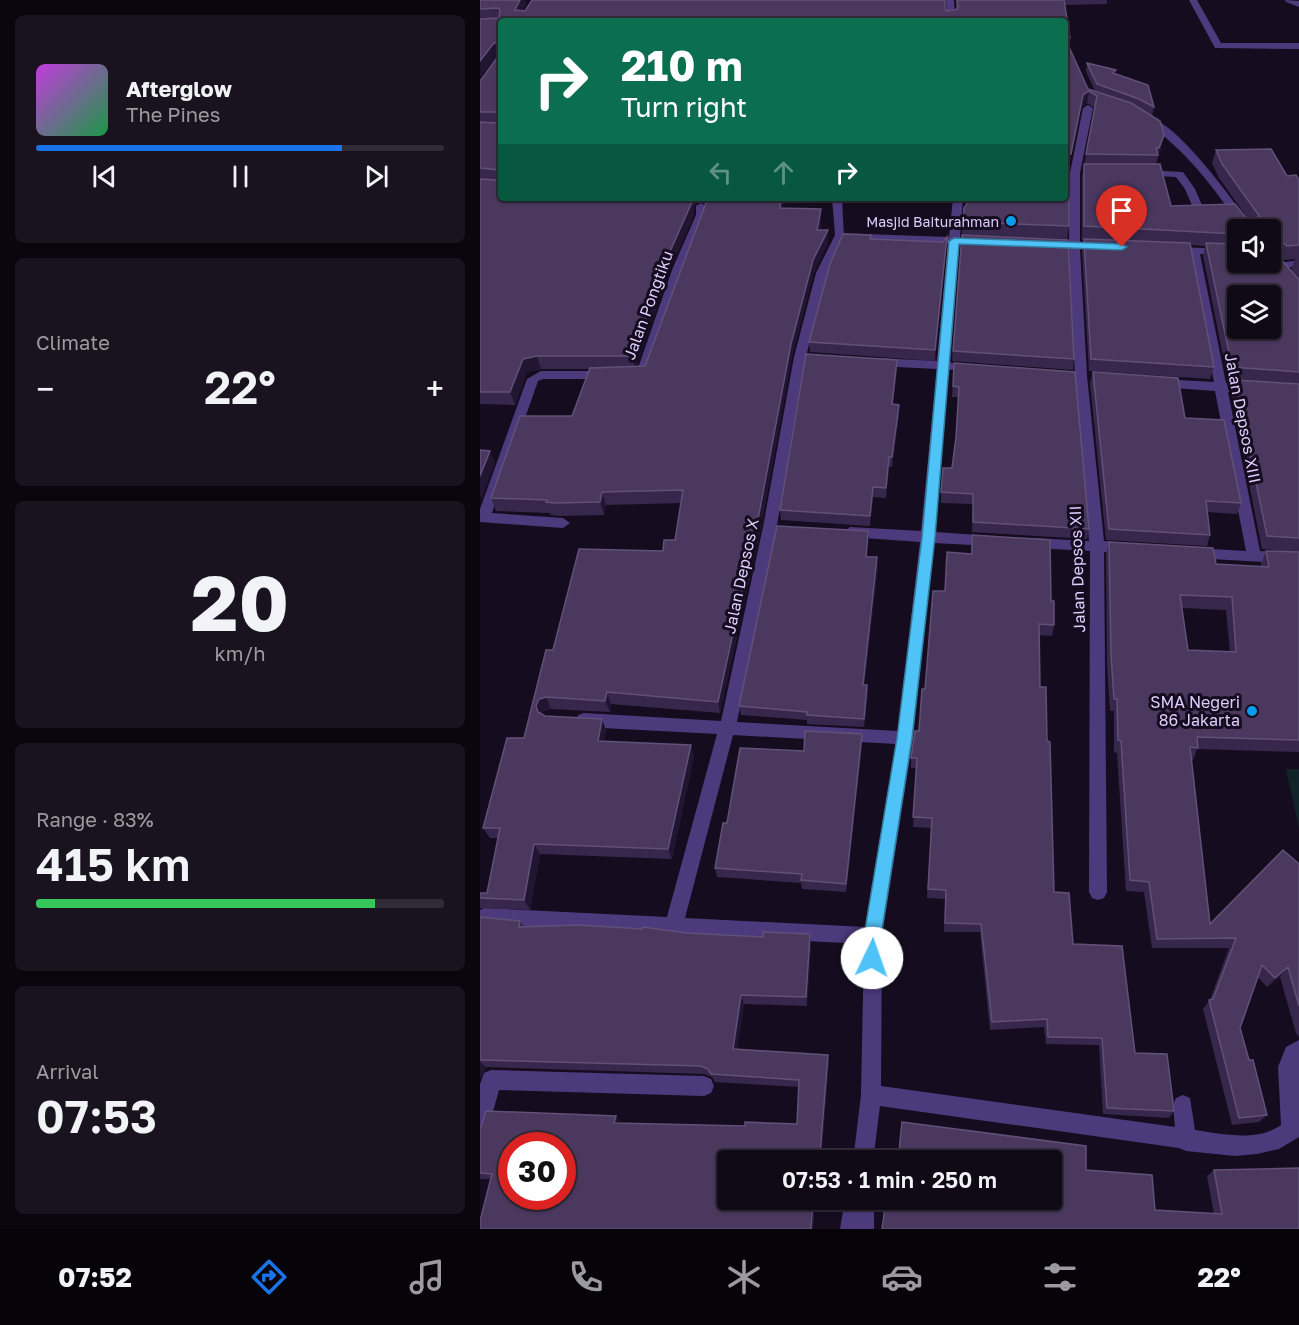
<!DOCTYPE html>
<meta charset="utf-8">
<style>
:root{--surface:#100a17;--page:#191320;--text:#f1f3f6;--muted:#9c9aa1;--line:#302b36;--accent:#1a73e8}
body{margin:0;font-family:"Golos Text",sans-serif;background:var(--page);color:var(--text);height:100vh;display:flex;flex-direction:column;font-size:22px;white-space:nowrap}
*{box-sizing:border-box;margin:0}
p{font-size:20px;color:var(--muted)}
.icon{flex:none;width:33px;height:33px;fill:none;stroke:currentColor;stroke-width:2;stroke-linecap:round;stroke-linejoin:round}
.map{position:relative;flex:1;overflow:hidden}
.details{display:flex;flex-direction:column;gap:15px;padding:15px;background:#09060d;width:480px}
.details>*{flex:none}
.guide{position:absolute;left:18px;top:18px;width:570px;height:183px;border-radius:6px;box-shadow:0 2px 4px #0004,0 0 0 2px var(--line);background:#0b6e4f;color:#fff;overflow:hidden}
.fabs{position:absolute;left:747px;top:219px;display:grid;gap:12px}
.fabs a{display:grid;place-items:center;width:54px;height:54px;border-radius:6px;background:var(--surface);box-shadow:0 2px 4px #0004,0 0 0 2px var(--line);font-size:30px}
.speed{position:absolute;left:18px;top:1132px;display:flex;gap:12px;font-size:30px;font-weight:700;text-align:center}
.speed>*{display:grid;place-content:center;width:78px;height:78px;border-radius:50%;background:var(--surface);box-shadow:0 2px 4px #0004,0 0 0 2px var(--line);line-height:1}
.speed .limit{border:9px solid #d22;background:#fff;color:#111}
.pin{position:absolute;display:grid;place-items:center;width:51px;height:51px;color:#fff;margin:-62px -26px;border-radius:50% 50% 50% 0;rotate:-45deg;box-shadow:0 0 6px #0007}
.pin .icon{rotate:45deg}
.me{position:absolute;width:66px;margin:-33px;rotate:3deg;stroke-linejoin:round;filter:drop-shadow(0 0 4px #0008)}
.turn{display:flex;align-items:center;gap:21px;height:126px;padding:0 24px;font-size:27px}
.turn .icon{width:78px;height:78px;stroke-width:2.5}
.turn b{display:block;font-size:42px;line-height:51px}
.lanes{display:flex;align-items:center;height:57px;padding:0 24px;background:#0003;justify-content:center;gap:30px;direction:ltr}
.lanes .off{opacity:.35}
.big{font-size:45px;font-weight:600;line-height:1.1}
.details .widget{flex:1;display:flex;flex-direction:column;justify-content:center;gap:9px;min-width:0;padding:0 21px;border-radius:9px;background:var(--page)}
.details .dial{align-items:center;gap:0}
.dial b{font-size:78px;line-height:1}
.song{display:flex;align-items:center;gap:18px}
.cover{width:72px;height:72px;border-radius:9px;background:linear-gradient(135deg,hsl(290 70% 55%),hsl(140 70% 35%))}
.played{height:6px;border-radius:3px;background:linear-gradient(90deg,var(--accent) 75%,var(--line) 75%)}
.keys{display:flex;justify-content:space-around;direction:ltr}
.heat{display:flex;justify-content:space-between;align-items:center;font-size:33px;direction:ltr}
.charge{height:9px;border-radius:4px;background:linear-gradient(90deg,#34c759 83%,var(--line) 0)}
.trip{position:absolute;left:237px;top:1150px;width:345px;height:60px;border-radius:6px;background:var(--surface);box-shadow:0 2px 4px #0004,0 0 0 2px var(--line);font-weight:600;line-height:60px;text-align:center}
.tab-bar{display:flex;height:96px;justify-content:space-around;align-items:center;background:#060409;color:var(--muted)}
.tab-bar .icon{width:42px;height:42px}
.tab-bar .active{color:var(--accent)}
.tab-bar b{font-size:27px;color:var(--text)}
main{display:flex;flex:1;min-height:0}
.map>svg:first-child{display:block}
</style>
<main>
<section class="details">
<div class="widget">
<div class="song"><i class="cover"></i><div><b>Afterglow</b><p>The Pines</p></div></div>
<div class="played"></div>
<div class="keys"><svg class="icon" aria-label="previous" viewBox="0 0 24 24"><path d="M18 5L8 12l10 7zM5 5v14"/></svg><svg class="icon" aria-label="pause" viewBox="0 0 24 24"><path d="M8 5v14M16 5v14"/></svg><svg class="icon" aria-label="next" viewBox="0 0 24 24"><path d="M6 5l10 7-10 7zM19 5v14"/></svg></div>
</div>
<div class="widget"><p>Climate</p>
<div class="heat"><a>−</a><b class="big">22°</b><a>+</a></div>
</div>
<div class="widget dial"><b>20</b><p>km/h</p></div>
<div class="widget"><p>Range · 83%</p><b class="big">415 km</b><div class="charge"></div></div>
<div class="widget"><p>Arrival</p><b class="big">07:53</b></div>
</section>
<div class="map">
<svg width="819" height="1229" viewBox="0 0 819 1229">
<rect width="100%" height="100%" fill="#150d1f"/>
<!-- green -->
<path fill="#112328" d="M 806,769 L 819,769 L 819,829 Z"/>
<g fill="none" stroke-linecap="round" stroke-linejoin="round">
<!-- lane -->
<path fill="#4d3a7c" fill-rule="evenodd" d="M 352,198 L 362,198 L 364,237 L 356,237 L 355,235 Z"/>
<!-- street -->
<path fill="#4d3a7c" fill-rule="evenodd" d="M 466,0 L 474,0 L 475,21 L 467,21 Z
M 709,0 L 717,0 L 741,43 L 819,43 L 819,49 L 735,48 Z
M 805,0 L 819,1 L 819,7 L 806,2 Z
M 608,105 L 613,108 L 600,173 L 600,242 L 623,244 L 629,247 L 623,250 L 600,249 L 607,376 L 624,541 L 648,543 L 655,548 L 648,553 L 624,552 L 627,892 L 624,898 L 618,900 L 612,898 L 609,892 L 610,551 L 553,548 L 546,543 L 553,538 L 609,541 L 595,376 L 589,248 L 569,247 L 563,244 L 569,241 L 589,242 L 590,173 L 603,108 Z
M 663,117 C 692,113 757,206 774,230 L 763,230 C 734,188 706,149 663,121 Z
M 663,170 L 703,172 L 715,189 L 724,210 L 719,213 L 715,212 L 705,189 L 696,177 L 659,175 L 658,173 Z
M 473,198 L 483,198 L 480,238 L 500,239 L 505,242 L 500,245 L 479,244 L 470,362 L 478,366 L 476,369 L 469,370 L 455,532 L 511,536 L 518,541 L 511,546 L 454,543 L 433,738 L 402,936 L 401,1086 L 695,1127 L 693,1105 L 696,1098 L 703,1095 L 710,1098 L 715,1130 C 741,1134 778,1142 801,1125 L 798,1067 L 806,1047 L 819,1040 L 819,1137 L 799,1149 L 777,1154 L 755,1156 L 706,1151 L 699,1148 L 400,1106 L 393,1161 L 373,1161 L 381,1095 L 384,944 L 0,924 L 0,910 L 4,908 L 187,917 L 237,734 L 104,727 L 98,725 L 96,720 L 98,715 L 104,713 L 241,721 L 283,527 L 314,357 L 336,273 L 356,233 L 469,237 ZM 364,238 L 468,244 L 457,361 L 397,358 L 391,362 L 397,366 L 457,369 L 441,531 L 370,527 L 363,532 L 370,537 L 440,542 L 418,731 L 257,722 C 271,650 288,579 300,508 C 316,417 325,322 364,238 ZM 253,735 L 416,744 L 385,927 L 205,918 Z
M 221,203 L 226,206 L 226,215 L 204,270 L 168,375 L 162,379 L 147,378 L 145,375 L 147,372 L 157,371 L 192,270 L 216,215 L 216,206 Z
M 692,247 L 758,249 L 758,255 L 720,254 L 746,383 L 771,385 L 777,389 L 771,393 L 748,392 L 780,551 L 819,554 L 819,564 L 714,558 L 707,553 L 714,548 L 766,551 L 735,391 L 681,387 L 675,383 L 681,379 L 734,382 L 709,254 L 688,252 L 688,248 Z
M 819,260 L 819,266 L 799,269 L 793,266 L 799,263 Z
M 61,371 L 127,371 L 133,375 L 127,379 L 63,379 L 58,381 L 12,513 L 83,518 L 90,523 L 83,528 L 0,522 L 0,509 L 47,379 Z
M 11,1070 L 224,1076 L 231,1079 L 234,1086 L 231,1093 L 224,1096 L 19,1090 L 7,1133 L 0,1136 L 0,1084 L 4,1073 Z
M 365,1200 L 394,1200 L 394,1229 L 360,1229 Z"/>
</g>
<!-- wall -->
<path fill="#38274c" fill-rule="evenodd" d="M 0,0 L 45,0 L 46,4 L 43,11 L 465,9 L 467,11 L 476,9 L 476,0 L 627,0 L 627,4 L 585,5 L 590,38 L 589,47 L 608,89 L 615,91 L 606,71 L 607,63 L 635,74 L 674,107 L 672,116 L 664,111 L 684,135 L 681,148 L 676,164 L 691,206 L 768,219 L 739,178 L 732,163 L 736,150 L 819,180 L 819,279 L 811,270 L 815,259 L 803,260 L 796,254 L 819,280 L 819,552 L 782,549 L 751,393 L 755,381 L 748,381 L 723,256 L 725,246 L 710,245 L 734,367 L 730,379 L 609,371 L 602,251 L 604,240 L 602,240 L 602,177 L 606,154 L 615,108 L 607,103 L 601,108 L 589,165 L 589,226 L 587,239 L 482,235 L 484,208 L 585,198 L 585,21 L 21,198 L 304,198 L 303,208 L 341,209 L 341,222 L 340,230 L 348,243 L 334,272 L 312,356 L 281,527 L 240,713 L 131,704 L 130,712 L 71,709 L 64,711 L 62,714 L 65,716 L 122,719 L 126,730 L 124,741 L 214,756 L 192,859 L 60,854 L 50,910 L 0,908 L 0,893 L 7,893 L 18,838 L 10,838 L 3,828 L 44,738 L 73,650 L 195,540 L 201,503 L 126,505 L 124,515 L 80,516 L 71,515 L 70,513 L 16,511 L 11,498 L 92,416 L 110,369 L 61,369 L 47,372 L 35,405 L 0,404 L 0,80 L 1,80 L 20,54 L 16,56 L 0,78 ZM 220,201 L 226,205 L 165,366 L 156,366 L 190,269 L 214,215 L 214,206 ZM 758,230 L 790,230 L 758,262 Z
M 482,235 L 594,359 L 593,370 L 472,361 Z
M 391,239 L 466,247 L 455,361 L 330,352 L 329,342 Z
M 474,363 L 609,529 L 607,539 L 492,532 L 493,504 L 461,503 L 461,492 L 472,468 L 476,438 L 478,397 L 472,397 Z
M 417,370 L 413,404 L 419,405 L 419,414 L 412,467 L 409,467 L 406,498 L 393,497 L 390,526 L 301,520 L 300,510 Z
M 613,372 L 705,418 L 761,503 L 757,514 L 727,512 L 730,535 L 727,546 L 626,540 L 610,383 Z
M 388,531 L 387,557 L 398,566 L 384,685 L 387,685 L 388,694 L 384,727 L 327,724 L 327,720 L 261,715 L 259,706 Z
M 492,535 L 571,601 L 574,625 L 572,636 L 559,635 L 560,687 L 567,741 L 574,892 L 593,944 L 655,1053 L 694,1111 L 689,1118 L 623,1114 L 619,1045 L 566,1044 L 564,1027 L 510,1030 L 500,932 L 464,932 L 465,899 L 447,898 L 451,828 L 433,827 L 436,768 L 431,768 L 431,758 L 439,731 L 445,689 L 465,591 L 491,554 Z
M 629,542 L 736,564 L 781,567 L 781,564 L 786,551 L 819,552 L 819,752 L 717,749 L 713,760 L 712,760 L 730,924 L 819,864 L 819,1037 L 816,1033 L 800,977 L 787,987 L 778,977 L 760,1028 L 769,1060 L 787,1115 L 779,1122 L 752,1125 L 723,1009 L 730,1000 L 749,948 L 672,948 L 664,892 L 646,891 L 637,753 L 634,752 L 634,711 L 630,711 L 627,666 L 626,555 ZM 702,608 L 746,610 L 750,652 L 708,650 Z
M 382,744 L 366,892 L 322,889 L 321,883 L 237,877 L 235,868 L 247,823 L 324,751 Z
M 0,917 L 40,921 L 44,926 L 207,933 L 331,944 L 327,1006 L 264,1004 L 257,1049 L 349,1062 L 341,1160 L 337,1160 L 337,1161 L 248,1161 L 248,1200 L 335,1200 L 333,1229 L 0,1229 L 11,1179 L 0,1179 L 0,1128 L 141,1123 L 265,1126 L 317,1124 L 319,1087 L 235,1082 L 232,1077 L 224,1074 L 6,1067 L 0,1079 Z
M 606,1170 L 675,1210 L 734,1214 L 727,1176 L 734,1170 L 819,1229 L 402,1229 Z"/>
<!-- shaded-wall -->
<path fill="#221532" d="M 40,0 L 45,0 L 46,4 L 38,21 L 35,10 Z
M 17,42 L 20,54 L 16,56 L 0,78 L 0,61 L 13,44 Z
M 609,91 L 607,103 L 601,108 L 589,167 L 585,168 L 585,156 L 603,95 Z
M 684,135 L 681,148 L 677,161 L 679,148 Z
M 212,198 L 219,198 L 220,201 L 214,206 L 214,215 L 190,269 L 155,369 L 152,356 L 188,256 Z
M 301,198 L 304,198 L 301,221 L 300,208 Z
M 341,209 L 341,222 L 338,243 L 337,230 Z
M 348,230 L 348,243 L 334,272 L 312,356 L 281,527 L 240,713 L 238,702 L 311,344 L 333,260 Z
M 467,237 L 466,247 L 455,361 L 455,350 Z
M 57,356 L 61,369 L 47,372 L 35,405 L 30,392 L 43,359 Z
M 417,360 L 417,370 L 412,414 L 412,404 Z
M 419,405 L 419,414 L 412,467 L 412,457 Z
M 10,451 L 15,463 L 2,498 L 0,495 L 0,476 Z
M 409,457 L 409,467 L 406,498 L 406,488 Z
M 393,487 L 393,497 L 390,526 L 390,516 Z
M 122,492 L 126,505 L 124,515 L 120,502 Z
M 388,531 L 389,540 L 386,566 L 386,557 Z
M 397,557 L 398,566 L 383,694 L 383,685 Z
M 387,685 L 388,694 L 384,727 L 384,719 Z
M 127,692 L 131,704 L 130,712 L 125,701 Z
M 66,697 L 71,709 L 64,711 L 61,717 L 58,712 L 56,706 L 59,699 Z
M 122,719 L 126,730 L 122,752 L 118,741 Z
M 382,734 L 382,744 L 366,892 L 366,884 Z
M 211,745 L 214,756 L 192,859 L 188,849 Z
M 54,844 L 60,854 L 50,910 L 44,900 Z
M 330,934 L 331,944 L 327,1006 L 326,997 Z
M 808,967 L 800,977 L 787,987 L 795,978 Z
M 261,995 L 264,1004 L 256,1056 L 253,1049 Z
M 348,1055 L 349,1062 L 341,1160 L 340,1154 Z
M 0,1062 L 6,1067 L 0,1079 Z
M 136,1116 L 141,1123 L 134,1123 Z
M 333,1200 L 335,1200 L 333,1229 L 331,1229 Z"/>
<!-- building -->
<path fill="#4a385f" stroke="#615078" stroke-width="1.5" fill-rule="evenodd" d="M 0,0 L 40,0 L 35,10 L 45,11 L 52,0 L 465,0 L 465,9 L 467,11 L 478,9 L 477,0 L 584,0 L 590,38 L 585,37 L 585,38 L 585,21 L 21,21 L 21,198 L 212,198 L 212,202 L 188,256 L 152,356 L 57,356 L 43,359 L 30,392 L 0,392 L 0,179 L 17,180 L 19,177 L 19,170 L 0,168 L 0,122 L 17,123 L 20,121 L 18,112 L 0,112 L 0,80 L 1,80 L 19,55 L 20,44 L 17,42 L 13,44 L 0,61 L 0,19 L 19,18 L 20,10 L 18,8 L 0,9 Z
M 585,45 L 589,47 L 608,89 L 651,103 L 680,121 L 684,135 L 679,148 L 676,148 L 678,155 L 606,154 L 617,96 L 609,91 L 603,95 L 591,154 L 585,156 Z
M 607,63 L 636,70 L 633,73 L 668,85 L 674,107 L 659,99 L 617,84 Z
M 791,149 L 807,176 L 816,175 L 819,180 L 819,245 L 807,246 L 796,237 L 793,237 L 793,250 L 819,280 L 819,372 L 752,367 L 726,243 L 758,244 L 758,262 L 790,262 L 790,230 L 758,230 L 758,234 L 604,226 L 604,164 L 680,164 L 691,206 L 755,204 L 767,219 L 780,217 L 742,164 L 736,150 ZM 758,296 L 790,296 L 790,328 L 758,328 Z
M 585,163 L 585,164 L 589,165 L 589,226 L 483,222 L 484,208 L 491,198 L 585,198 Z
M 226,198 L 301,198 L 300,208 L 341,209 L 337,230 L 348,230 L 333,260 L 311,344 L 279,514 L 238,702 L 127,692 L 125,701 L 66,697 L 59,699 L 56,706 L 58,712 L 65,716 L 122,719 L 118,741 L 211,745 L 188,849 L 54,844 L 44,900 L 0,898 L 0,893 L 7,893 L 20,828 L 3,828 L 27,738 L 44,738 L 66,650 L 73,650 L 99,549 L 183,551 L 184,540 L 195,540 L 203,490 L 122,492 L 120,502 L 75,503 L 66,502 L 67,500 L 11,498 L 40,416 L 92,416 L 110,368 L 165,366 L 226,203 Z
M 363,234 L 391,235 L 390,239 L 463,242 L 467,237 L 455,350 L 329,342 L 350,264 Z
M 482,235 L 588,240 L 594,359 L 473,351 Z
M 604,239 L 710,243 L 734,367 L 611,359 Z
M 326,354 L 417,360 L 412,404 L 419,405 L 412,457 L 409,457 L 406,488 L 393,487 L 390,516 L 300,510 Z
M 474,363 L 595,372 L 609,529 L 493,522 L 493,494 L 461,492 L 463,468 L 472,468 L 476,437 L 479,387 L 473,386 Z
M 613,372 L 698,378 L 705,418 L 744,420 L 761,503 L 726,501 L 730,535 L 629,529 Z
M 755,380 L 819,384 L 819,538 L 787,536 Z
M 0,450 L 10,451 L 0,476 Z
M 297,526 L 388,531 L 386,557 L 397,557 L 383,685 L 387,685 L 384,719 L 327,715 L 327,712 L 259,706 Z
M 492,535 L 570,540 L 571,601 L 574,601 L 574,625 L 559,624 L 560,687 L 566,687 L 567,741 L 570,742 L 574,892 L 589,893 L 593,944 L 642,946 L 655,1053 L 687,1054 L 694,1111 L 627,1108 L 622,1038 L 568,1037 L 567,1019 L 512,1022 L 501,924 L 465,923 L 466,890 L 448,889 L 452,818 L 433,817 L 437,758 L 431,758 L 435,731 L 439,731 L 442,689 L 445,689 L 453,591 L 465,591 L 467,552 L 492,554 Z
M 629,542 L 733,548 L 736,564 L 789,567 L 786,551 L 819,552 L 819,740 L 717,737 L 718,748 L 710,747 L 730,924 L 803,850 L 819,864 L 819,1006 L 808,967 L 795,978 L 782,965 L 760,1028 L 769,1060 L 773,1060 L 787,1115 L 759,1118 L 729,1000 L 733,999 L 756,938 L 677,939 L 669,882 L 650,880 L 641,741 L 638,740 L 637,699 L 634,699 L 631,654 ZM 700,595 L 752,597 L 756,652 L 708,650 Z
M 325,731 L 382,734 L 366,884 L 321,880 L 322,874 L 235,868 L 243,823 L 247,823 L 260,748 L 324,751 Z
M 0,917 L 40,921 L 39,927 L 99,925 L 162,929 L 163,927 L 207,933 L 283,937 L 283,932 L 330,934 L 326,997 L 261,995 L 253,1049 L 348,1055 L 340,1154 L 335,1154 L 335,1161 L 248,1161 L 248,1200 L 333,1200 L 331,1229 L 0,1229 L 0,1221 L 12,1174 L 0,1173 L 0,1128 L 1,1127 L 6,1111 L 136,1116 L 134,1123 L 265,1126 L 265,1122 L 317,1124 L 319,1080 L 231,1074 L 228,1069 L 221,1066 L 0,1060 ZM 32,1146 L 82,1146 L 82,1197 L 32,1197 Z
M 422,1122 L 606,1146 L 606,1170 L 672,1175 L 675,1210 L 742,1214 L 734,1170 L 819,1168 L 819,1229 L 402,1229 L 406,1200 L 572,1200 L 572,1161 L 418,1161 Z"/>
<!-- route -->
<path fill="#4fc3f7" stroke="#337fa1" stroke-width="1.5" d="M 474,238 L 642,244 L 647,247 L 642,250 L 479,244 L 455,537 L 432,738 L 401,936 L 401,958 L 398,964 L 392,967 L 386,964 L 384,958 L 384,936 L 417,738 L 442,537 L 469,241 Z"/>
<!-- markers -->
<g fill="#0a9cec" stroke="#150d1f" stroke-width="2">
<circle cx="531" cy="221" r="6"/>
<circle cx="772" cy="711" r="6"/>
</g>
<g text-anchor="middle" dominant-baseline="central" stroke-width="6" stroke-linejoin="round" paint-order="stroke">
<!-- far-poi labels -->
<g font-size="14" fill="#dfcdfd" stroke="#150d1f" text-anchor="end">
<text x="519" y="221">Masjid Baiturahman</text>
</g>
<!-- street labels -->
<g font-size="16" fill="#dfcdfd" stroke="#150d1f">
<text transform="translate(168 305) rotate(-70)">Jalan Pongtiku</text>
<text transform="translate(763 418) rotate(79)">Jalan Depsos XIII</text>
<text transform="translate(597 569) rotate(-92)">Jalan Depsos XII</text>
<text transform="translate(261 576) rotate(-78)">Jalan Depsos X</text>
</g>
<!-- poi labels -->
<g font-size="16" fill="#dfcdfd" stroke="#150d1f" text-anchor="end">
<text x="760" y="702">SMA Negeri<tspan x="760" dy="18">86 Jakarta</tspan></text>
</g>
</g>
</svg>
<div class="fabs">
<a><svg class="icon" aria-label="sound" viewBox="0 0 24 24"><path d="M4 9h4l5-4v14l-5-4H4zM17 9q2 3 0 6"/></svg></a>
<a><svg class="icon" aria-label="layers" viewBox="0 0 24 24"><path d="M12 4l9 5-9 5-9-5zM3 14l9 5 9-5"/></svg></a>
</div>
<div class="speed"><div class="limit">30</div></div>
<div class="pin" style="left:642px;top:247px;background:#d93025"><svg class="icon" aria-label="arrive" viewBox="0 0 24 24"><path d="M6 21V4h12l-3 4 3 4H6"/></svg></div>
<svg class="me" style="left:392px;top:958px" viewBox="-20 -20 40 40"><circle r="19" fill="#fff"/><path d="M0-13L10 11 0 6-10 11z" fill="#4fc3f7"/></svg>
<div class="trip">07:53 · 1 min · 250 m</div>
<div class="guide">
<div class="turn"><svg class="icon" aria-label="right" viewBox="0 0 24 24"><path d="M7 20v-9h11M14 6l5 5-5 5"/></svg><div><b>210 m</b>Turn right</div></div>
<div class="lanes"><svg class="icon off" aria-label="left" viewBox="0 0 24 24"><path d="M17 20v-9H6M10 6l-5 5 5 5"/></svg><svg class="icon off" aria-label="ahead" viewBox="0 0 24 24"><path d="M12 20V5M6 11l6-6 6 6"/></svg><svg class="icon" aria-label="right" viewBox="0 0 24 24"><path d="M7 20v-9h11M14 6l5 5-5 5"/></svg></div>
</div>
</div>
</main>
<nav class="tab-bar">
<b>07:52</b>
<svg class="icon active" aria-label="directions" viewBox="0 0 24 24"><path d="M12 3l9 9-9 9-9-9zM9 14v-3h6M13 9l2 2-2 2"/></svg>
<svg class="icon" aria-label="music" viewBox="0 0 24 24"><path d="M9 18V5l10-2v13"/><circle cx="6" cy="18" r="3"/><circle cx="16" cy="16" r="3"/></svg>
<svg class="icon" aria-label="phone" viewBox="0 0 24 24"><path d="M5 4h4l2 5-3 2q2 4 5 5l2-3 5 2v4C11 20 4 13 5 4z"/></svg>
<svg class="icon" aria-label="climate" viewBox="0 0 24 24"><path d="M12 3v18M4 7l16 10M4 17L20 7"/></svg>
<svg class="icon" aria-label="car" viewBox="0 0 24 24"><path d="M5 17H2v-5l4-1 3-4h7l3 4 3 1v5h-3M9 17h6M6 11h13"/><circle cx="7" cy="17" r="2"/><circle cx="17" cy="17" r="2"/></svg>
<svg class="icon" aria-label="filters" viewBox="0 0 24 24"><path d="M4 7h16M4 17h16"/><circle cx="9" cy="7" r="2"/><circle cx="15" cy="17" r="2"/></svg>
<b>22°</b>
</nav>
